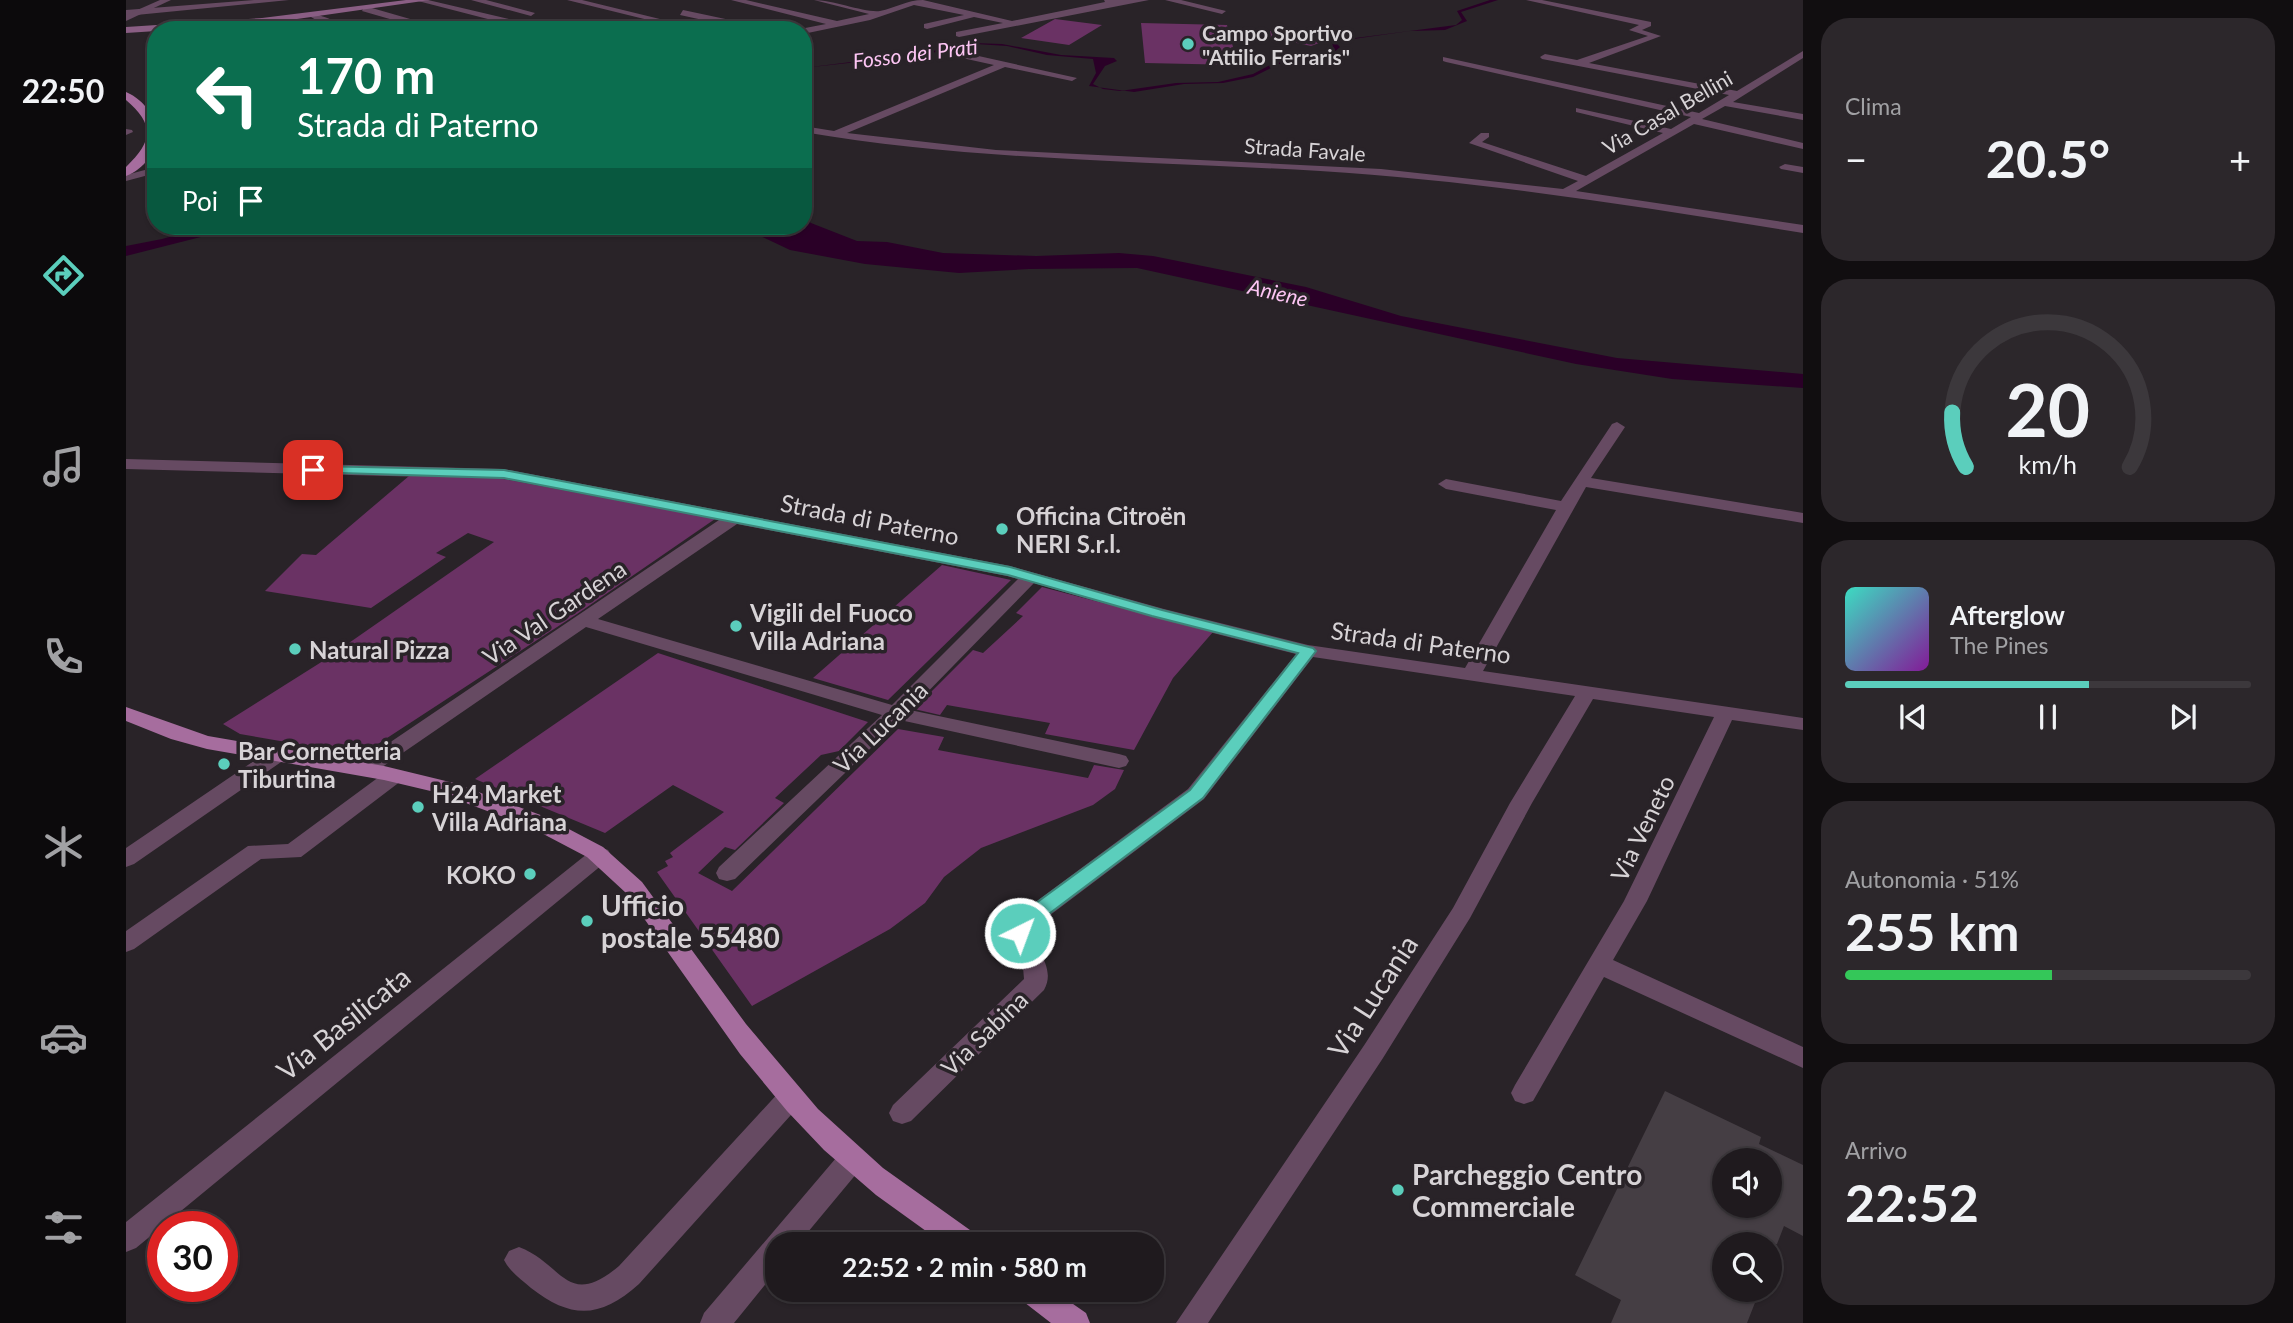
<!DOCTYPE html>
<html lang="it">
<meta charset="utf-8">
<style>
:root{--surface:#1f1a1e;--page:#2c272b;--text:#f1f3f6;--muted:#a1a1a4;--line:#3c383c;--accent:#5bcebc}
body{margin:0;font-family:Lato,sans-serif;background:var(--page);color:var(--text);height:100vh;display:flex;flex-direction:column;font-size:26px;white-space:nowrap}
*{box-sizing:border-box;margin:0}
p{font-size:23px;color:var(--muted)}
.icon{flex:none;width:38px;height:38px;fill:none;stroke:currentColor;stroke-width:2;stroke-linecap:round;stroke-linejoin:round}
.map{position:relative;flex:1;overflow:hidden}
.sheet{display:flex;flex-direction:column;gap:18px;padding:18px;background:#110e10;width:490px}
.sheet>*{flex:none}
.top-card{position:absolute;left:21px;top:21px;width:665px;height:214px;border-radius:28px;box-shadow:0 2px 5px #0004,0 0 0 2px var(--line);background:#0b6e4f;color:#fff;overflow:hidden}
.tools{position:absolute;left:1586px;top:1148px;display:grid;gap:14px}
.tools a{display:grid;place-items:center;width:70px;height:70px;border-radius:50%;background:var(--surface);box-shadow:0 2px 5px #0004,0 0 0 2px var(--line);font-size:35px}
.speed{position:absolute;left:21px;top:1211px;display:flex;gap:14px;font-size:35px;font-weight:700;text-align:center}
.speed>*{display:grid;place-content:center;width:91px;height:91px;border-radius:50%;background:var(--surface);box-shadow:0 2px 5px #0004,0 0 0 2px var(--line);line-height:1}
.speed .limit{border:10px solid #d22;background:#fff;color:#111}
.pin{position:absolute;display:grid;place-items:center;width:60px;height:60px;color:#fff;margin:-30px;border-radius:14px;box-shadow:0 4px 10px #0006}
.me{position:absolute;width:77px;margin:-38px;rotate:42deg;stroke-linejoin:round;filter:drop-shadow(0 0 5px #0008)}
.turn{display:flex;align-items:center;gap:24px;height:147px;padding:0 35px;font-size:32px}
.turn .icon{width:91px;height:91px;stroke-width:2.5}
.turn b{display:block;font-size:49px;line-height:60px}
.then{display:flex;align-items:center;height:66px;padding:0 35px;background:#0003;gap:14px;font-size:26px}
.big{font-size:52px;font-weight:700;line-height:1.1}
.sheet .tile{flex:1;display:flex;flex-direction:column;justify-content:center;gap:10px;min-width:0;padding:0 24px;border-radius:28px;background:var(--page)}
.sheet .dial{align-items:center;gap:0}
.dial svg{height:182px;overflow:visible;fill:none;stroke:var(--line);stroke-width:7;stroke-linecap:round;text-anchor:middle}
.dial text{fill:var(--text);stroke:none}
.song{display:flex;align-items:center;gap:21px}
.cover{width:84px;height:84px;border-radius:10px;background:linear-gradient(135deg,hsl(170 70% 55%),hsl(290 70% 35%))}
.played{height:7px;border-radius:4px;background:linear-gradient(90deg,var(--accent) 60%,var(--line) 60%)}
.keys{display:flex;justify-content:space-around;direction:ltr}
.heat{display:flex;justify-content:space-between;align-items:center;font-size:38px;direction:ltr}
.charge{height:10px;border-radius:5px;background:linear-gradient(90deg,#34c759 51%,var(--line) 0)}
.trip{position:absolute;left:639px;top:1232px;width:399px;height:70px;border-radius:28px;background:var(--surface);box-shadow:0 2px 5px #0004,0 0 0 2px var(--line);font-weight:700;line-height:70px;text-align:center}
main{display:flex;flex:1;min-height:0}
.tabs{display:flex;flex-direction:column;width:126px;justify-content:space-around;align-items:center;background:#0c0a0c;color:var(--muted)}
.tabs .icon{width:49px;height:49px}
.tabs .current{color:var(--accent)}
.tabs b{font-size:32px;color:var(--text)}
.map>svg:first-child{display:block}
</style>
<main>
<nav class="tabs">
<b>22:50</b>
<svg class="icon current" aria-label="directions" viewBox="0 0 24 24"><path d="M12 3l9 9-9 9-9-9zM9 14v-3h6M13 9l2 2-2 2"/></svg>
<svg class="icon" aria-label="music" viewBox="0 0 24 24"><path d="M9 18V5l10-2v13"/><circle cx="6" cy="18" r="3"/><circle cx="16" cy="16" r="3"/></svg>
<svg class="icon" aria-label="phone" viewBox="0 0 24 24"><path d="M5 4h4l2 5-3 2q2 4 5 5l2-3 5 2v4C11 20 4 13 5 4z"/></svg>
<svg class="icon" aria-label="climate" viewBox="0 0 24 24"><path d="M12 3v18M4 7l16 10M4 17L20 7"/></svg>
<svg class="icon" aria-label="car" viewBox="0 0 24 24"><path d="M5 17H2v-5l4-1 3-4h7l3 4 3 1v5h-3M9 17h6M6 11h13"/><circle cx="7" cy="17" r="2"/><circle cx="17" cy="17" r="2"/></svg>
<svg class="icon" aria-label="filters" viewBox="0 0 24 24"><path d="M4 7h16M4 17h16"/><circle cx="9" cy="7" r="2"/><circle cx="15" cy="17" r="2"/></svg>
</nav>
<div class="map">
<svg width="1677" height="1323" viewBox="0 0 1677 1323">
<rect width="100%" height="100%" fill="#292328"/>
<!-- green -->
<path fill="#6a3264" d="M 929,19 L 976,25 L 943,45 L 895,38 Z
M 1015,23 L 1101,25 L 1112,65 L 1019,63 Z
M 1154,28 L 1204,39 L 1185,46 L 1133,35 Z
M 283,476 L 367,477 L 589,519 L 451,614 L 235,755 L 114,734 L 97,724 L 197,661 L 368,542 L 342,533 L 310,553 L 320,557 L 245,608 L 139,591 L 176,554 L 190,555 Z
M 816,565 L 885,580 L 762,700 L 687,678 Z
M 916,587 L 1087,632 L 1047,678 L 1008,750 L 919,734 L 924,723 L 821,705 L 814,715 L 788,709 L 847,650 L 857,653 L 897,616 L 890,613 Z
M 532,653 L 742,722 L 713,751 L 695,755 L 649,798 L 658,803 L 609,850 L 599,847 L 572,873 L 606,891 L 772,729 L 818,737 L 812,750 L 962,778 L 968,765 L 998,770 L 989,789 L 967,805 L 855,848 L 818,877 L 799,903 L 764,929 L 626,1006 L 531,872 L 542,866 L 539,861 L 547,857 L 544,853 L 598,812 L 547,785 L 479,833 L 349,779 Z"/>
<!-- water -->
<path fill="#2a0027" d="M 1364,0 L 1372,0 L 1335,12 L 1341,21 L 1319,30 L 1284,31 L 1220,40 L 1210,43 L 1214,47 L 1207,53 L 1155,63 L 1127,77 L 1097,83 L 1058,84 L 1008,92 L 963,86 L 970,73 L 967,59 L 921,55 L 881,46 L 850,44 L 795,55 L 677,68 L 797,53 L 846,43 L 876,44 L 935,55 L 988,58 L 991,61 L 979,66 L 967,84 L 977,89 L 994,91 L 1050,83 L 1092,82 L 1127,74 L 1150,62 L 1200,53 L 1208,50 L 1206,43 L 1214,40 L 1330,25 L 1336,20 L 1331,11 Z
M 677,217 L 685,223 L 731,241 L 761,242 L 817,253 L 910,256 L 993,253 L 1027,256 L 1180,287 L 1275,316 L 1491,358 L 1677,374 L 1677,388 L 1546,379 L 1450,364 L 1011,268 L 903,269 L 833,273 L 739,264 L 664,250 L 613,226 L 677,226 Z
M 84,226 L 118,226 L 0,256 L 0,246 L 36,239 Z"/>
<!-- building -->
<path fill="#453e44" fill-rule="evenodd" d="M 1539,1091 L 1635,1137 L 1633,1144 L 1677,1165 L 1677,1236 L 1658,1226 L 1651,1244 L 1598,1244 L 1598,1290 L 1634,1290 L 1621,1323 L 1485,1323 L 1495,1300 L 1449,1275 ZM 1598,1160 L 1643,1160 L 1643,1206 L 1598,1206 Z"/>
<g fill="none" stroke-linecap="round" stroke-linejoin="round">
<!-- minor -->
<path fill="#664a62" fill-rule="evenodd" d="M 128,0 L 163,0 L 0,16 L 0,10 Z
M 302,0 L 404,24 L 457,30 L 404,30 L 292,1 Z
M 345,0 L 360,0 L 409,13 L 405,16 Z
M 441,0 L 456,0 L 579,30 L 563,30 Z
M 605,0 L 620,0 L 711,21 L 743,14 L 688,0 C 707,0 739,13 754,11 C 769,8 781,0 797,0 L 886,21 L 979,2 L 978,0 L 1023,0 L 833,37 L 830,36 L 830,32 L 877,23 L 848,17 L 801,29 L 798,28 L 798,24 L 838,15 L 788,5 L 744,20 L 677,34 L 677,30 L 674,29 L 700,24 Z
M 1039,0 L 1055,0 L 1100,11 L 1096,14 Z
M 1400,0 L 1416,0 L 1525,22 L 1525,26 L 1516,30 L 1535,36 L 1463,63 L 1611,91 L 1677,51 L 1677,58 L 1607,102 L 1677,114 L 1677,120 L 1599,106 L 1576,119 L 1677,143 L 1677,149 L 1568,124 L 1450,191 L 1677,225 L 1677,233 C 1517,207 1356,181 1194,171 C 1021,161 848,161 677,132 L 677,126 L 708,131 L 868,65 L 818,54 L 818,50 L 821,49 L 951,78 L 946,81 L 879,67 L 721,133 L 870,150 L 1255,169 L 1437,189 L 1452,181 L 1343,143 L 1355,133 L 1363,133 L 1363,137 L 1356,142 L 1460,176 L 1537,133 L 1450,112 L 1450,108 L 1545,129 L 1565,117 L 1320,62 L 1317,61 L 1317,57 L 1573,113 L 1603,95 L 1416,59 L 1414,57 L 1419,54 L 1451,60 L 1522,36 L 1503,30 L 1513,25 Z
M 239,6 L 298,23 L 299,25 L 295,28 L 236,11 Z
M 557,10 L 637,27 L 641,30 L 623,30 L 554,15 Z
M 185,13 C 190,13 222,26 228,30 L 202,27 L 185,17 Z
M 133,19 L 139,19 L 158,30 L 147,30 L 133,23 Z
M 0,129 L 6,130 L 7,132 L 0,135 Z
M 1659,164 L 1677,167 L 1677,173 L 1655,169 L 1653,167 Z
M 30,167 L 30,173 L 0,181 L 0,175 Z
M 1491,422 L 1499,427 L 1465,478 L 1677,513 L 1677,523 L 1460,487 L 1357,671 L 1677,718 L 1677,730 L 1606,720 L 1521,901 L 1487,960 L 1677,1047 L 1677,1068 L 1478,977 L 1407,1101 L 1398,1104 L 1389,1101 L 1385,1093 L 1389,1085 L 1498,901 L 1588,717 L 1467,699 L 1406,803 L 1344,918 L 1257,1058 L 1082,1323 L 1050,1323 L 1239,1044 L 1327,908 L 1384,803 L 1449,696 L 1187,657 L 1078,799 L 907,928 C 907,951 931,966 918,990 L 785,1121 L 776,1124 L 767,1121 L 763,1113 L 767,1105 L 898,979 L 897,967 L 883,931 L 888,918 L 1062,789 L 1170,654 L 1024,617 L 908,583 L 784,710 L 993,754 L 1000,756 L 1003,761 L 1000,766 L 993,768 L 774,720 L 609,879 L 601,881 L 593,879 L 590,873 L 593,867 L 756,715 L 460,627 L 246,774 L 232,774 L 228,769 L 232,764 L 593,520 L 378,479 L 0,469 L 0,459 L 378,469 L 884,566 L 1038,609 L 1182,645 L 1339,668 L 1430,510 L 1320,489 L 1312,484 L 1320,479 L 1435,501 L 1486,424 ZM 611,524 L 881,576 L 892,579 L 766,705 L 472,619 Z
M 151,748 L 158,750 L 161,755 L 158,760 L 8,864 L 0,867 L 0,848 L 144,750 Z
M 268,769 L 275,771 L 279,776 L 275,781 L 175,857 L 135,859 L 8,949 L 0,952 L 0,931 L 122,846 L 162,844 L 261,771 Z
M 474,847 L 482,850 L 485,855 L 482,860 L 10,1248 L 0,1252 L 0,1222 L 466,850 Z
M 664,1087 L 673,1090 L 677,1098 L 673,1106 L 513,1284 C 475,1318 446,1320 405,1288 C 395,1279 384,1272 378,1260 L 383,1251 L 393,1247 C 438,1264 440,1310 493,1266 L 655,1090 Z
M 726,1147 L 736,1151 L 740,1159 L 736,1167 L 672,1244 L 651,1244 L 651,1270 L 608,1323 L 574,1323 L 578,1313 L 716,1151 Z"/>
<!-- tertiary -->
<path fill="#664a62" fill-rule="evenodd" d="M 34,0 L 45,0 L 0,21 L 0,15 Z"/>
<!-- secondary -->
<path fill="#8a5e84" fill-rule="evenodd" d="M 280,0 L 304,0 L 136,24 L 0,33 L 0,27 L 136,18 Z"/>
<!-- primary -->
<path fill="#a66d9e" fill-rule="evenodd" d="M 0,92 C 39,109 40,160 0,176 L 0,167 C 27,141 29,125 0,100 Z
M 0,707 L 82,736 L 258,766 L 328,783 L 420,817 L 477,847 L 516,882 L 620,1024 L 692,1109 L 757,1168 L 851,1235 L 855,1244 L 818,1244 L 750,1195 L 698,1150 L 661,1111 L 614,1054 L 500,893 L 461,857 L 404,827 L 313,793 L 258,780 L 81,749 L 45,739 L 0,721 Z
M 889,1290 L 927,1290 L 960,1313 L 964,1323 L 925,1323 L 894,1299 Z"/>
</g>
<!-- route -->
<path fill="#5bcebc" stroke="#3b867a" stroke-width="2" d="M 187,466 L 378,470 L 884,567 L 1036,610 L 1187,648 L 1190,651 L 1077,798 L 907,926 L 901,938 L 887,938 L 884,933 L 891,917 L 1064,790 L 1172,653 L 1026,616 L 882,575 L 378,478 L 182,472 L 180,470 Z"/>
<!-- markers -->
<g fill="#5bcebc" stroke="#292328" stroke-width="2.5">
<circle cx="1062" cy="44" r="7"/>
<circle cx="876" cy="529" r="7"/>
<circle cx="610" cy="626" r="7"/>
<circle cx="169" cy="649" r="7"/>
<circle cx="98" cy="764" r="7"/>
<circle cx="292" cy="807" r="7"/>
<circle cx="404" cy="874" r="7"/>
<circle cx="461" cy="921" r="7"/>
<circle cx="1272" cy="1190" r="7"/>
</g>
<g text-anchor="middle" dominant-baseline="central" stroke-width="7" stroke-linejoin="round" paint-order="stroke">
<!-- far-poi labels -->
<g font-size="21" font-weight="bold" fill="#d7d3d6" stroke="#292328" text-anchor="start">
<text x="1076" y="32">Campo Sportivo<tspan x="1076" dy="24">"Attilio Ferraris"</tspan></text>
</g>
<!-- far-water labels -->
<g font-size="21" font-style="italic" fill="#fdc5f4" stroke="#292328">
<text transform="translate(789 53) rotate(-7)">Fosso dei Prati</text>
<text transform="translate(1152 292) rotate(13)">Aniene</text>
</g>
<!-- far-street labels -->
<g font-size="21" fill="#d7d3d6" stroke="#292328">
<text transform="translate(1541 112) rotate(-30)">Via Casal Bellini</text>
<text transform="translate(1179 149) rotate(4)">Strada Favale</text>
</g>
<!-- poi labels -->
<g font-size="24" font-weight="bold" fill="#d7d3d6" stroke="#292328" text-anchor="start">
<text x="890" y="515">Officina Citroën<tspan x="890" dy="28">NERI S.r.l.</tspan></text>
<text x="624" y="612">Vigili del Fuoco<tspan x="624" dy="28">Villa Adriana</tspan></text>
<text x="183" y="649">Natural Pizza</text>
<text x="112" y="750">Bar Cornetteria<tspan x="112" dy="28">Tiburtina</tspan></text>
<text x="306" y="793">H24 Market<tspan x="306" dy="28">Villa Adriana</tspan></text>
<text x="390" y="874" text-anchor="end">KOKO</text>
</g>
<!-- street labels -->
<g font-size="24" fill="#d7d3d6" stroke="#292328">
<text transform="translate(744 519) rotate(11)">Strada di Paterno</text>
<text transform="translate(428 612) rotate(-34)">Via Val Gardena</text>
<text transform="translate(1295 642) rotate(8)">Strada di Paterno</text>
<text transform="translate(754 727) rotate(-44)">Via Lucania</text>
<text transform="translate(1516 828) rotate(-64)">Via Veneto</text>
<text transform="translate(858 1033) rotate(-44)">Via Sabina</text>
</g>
<!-- near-poi labels -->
<g font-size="28" font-weight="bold" fill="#d7d3d6" stroke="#292328" text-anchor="start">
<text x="475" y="905">Ufficio<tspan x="475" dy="32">postale 55480</tspan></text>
<text x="1286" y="1174">Parcheggio Centro<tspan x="1286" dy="32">Commerciale</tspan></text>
</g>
<!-- near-street labels -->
<g font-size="28" fill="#d7d3d6" stroke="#292328">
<text transform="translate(1246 996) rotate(-57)">Via Lucania</text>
<text transform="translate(217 1023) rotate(-39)">Via Basilicata</text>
</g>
</g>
</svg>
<div class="tools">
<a><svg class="icon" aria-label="sound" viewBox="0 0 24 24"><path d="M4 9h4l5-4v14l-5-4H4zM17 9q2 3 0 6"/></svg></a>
<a><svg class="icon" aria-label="search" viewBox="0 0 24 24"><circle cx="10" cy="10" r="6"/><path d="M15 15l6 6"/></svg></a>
</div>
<div class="speed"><div class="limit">30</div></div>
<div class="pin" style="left:187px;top:470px;background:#d93025"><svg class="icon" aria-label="arrive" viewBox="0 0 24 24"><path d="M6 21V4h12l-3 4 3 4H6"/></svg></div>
<svg class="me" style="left:894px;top:933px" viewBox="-20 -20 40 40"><circle r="17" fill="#5bcebc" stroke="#fff" stroke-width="3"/><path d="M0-11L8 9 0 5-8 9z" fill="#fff"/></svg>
<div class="trip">22:52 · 2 min · 580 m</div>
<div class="top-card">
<div class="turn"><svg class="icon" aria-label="left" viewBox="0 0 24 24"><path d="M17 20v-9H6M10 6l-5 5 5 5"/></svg><div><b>170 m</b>Strada di Paterno</div></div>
<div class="then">Poi<svg class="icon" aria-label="arrive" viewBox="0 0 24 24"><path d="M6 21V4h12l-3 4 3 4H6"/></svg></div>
</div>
</div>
<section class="sheet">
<div class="tile"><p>Clima</p>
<div class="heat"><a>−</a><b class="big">20.5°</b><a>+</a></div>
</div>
<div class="tile dial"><svg viewBox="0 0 100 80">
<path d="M14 69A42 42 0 1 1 86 69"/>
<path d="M14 69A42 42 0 0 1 8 45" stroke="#5bcebc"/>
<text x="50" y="56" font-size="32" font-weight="700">20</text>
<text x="50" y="72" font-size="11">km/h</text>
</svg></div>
<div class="tile">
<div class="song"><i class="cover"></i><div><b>Afterglow</b><p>The Pines</p></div></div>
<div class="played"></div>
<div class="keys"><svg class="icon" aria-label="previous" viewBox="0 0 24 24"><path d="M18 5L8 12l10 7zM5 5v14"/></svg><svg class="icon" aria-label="pause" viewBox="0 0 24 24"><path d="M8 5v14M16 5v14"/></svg><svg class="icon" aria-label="next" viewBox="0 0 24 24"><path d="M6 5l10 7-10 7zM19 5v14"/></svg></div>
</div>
<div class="tile"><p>Autonomia · 51%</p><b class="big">255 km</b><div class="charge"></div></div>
<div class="tile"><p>Arrivo</p><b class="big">22:52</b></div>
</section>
</main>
